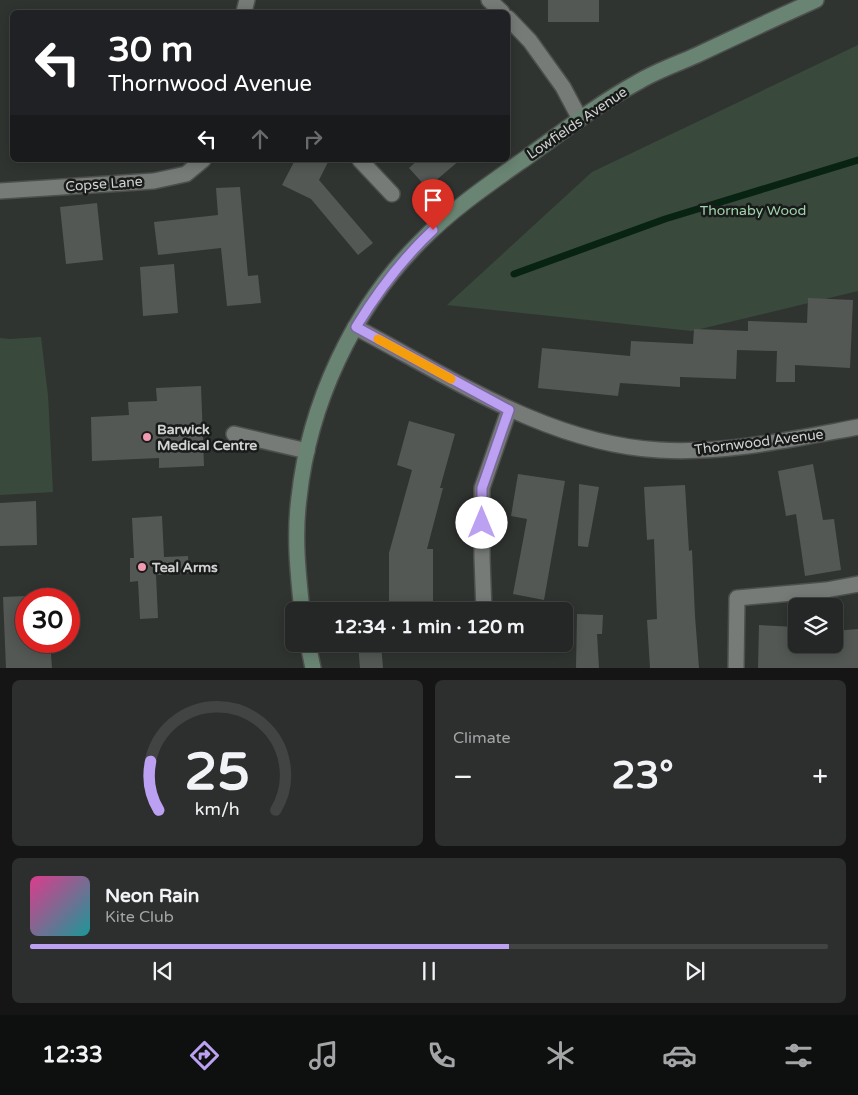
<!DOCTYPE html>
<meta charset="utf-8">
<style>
:root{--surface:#242725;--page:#2c2f2d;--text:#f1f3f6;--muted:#a3a5a7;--line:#414442;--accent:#bca0f2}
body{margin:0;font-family:"Varela Round",sans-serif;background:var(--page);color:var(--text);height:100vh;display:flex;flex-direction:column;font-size:19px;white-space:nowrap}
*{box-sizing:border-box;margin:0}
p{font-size:16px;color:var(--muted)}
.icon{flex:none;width:28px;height:28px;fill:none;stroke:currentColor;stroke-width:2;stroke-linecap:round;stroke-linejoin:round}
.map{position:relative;height:668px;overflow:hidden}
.details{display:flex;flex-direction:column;gap:12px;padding:12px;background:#141514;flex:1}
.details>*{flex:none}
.banner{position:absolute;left:10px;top:10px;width:500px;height:152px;border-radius:8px;box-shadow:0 2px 12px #0003,0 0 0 1px var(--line);background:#202124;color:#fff;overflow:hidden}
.tools{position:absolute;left:788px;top:598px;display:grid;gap:10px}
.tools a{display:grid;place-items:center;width:55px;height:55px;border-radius:8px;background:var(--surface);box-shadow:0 2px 12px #0003,0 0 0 1px var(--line);font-size:25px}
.speed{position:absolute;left:15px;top:588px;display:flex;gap:10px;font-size:25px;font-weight:700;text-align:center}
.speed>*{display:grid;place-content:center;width:65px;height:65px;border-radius:50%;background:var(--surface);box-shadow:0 2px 12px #0003,0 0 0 1px var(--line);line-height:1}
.speed .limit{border:8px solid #d22;background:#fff;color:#111}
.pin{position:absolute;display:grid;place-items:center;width:42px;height:42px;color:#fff;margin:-51px -21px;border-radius:50% 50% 50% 0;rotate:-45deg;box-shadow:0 0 5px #0007}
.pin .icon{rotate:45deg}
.me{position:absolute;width:55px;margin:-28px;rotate:0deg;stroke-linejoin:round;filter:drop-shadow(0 0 4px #0008)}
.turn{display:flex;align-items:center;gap:18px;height:105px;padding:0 15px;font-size:22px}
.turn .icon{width:65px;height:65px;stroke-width:2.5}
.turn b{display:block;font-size:35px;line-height:42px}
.lanes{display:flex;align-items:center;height:48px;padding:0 15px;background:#0003;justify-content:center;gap:25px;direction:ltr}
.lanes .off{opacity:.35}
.big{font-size:38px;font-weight:700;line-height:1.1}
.details .widget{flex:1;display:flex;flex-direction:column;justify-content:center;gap:8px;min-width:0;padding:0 18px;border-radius:8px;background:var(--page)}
.details .dial{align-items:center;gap:0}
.dial svg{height:130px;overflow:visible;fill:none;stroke:var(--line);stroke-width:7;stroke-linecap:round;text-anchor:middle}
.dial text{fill:var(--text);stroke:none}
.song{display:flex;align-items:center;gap:15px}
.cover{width:60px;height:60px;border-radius:8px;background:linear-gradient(135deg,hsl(330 70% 55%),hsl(180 70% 35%))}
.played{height:5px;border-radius:2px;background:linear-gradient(90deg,var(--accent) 60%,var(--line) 60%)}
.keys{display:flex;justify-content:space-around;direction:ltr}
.heat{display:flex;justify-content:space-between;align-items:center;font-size:28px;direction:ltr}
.details .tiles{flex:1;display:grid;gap:12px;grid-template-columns:1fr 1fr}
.widget:last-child{grid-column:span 2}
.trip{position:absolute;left:285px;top:602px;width:288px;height:50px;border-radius:8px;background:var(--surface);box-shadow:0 2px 12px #0003,0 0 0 1px var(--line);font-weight:700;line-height:50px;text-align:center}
.menu{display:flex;height:80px;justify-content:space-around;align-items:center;background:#0e100f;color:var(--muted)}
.menu .icon{width:35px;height:35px}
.menu .selected{color:var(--accent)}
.menu b{font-size:22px;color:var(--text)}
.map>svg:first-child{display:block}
</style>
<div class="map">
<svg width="858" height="668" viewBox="0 0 858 668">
<rect width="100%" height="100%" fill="#303431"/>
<!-- green -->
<path fill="#394a3d" d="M 858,45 L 858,291 L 692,331 L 447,305 L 592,172 Z
M 41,337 L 48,396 L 53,492 L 0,495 L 0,338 L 10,339 Z"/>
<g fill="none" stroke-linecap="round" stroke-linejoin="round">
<!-- stream -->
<path stroke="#092312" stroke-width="7" d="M 514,274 L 665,219 L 858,160"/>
</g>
<!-- building -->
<path fill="#535854" d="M 548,0 L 599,0 L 599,22 L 548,22 Z
M 295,160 L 329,160 L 319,180 L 373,243 L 358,255 L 311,199 L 282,185 Z
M 418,160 L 460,160 L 427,188 L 409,168 Z
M 240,187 L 248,276 L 258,275 L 261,303 L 227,306 L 221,248 L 158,255 L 154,222 L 218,215 L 216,188 Z
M 97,203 L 103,260 L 66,264 L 60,207 Z
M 174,264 L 178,313 L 143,316 L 140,267 Z
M 808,298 L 853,300 L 850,368 L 795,365 L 795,382 L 776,382 L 777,351 L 737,350 L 736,379 L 680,377 L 680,387 L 620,383 L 618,396 L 538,388 L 542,348 L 630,356 L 631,341 L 693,344 L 694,329 L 748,331 L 748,321 L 807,323 Z
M 201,386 L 204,466 L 159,468 L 159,458 L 92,461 L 91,417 L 129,415 L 128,402 L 157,401 L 156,388 Z
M 409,421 L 455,434 L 440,488 L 443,488 L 427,549 L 433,549 L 433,606 L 389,606 L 389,553 L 412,470 L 397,465 Z
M 813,464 L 823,520 L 834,519 L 841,570 L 805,576 L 796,514 L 786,516 L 778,471 Z
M 518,474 L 565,481 L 544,600 L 513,594 L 527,519 L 511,516 Z
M 579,484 L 599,487 L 588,547 L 578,546 Z
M 685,485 L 689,551 L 692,550 L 695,616 L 699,668 L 650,668 L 647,620 L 657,619 L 654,539 L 647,540 L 644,487 Z
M 36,501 L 37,545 L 0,546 L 0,503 Z
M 162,516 L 164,557 L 188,556 L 189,573 L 156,575 L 158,618 L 140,619 L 138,581 L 130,582 L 130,558 L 134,558 L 132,518 Z
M 26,596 L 26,641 L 50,641 L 52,668 L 6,668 L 3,597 Z
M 577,614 L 603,615 L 602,634 L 597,634 L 599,668 L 576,668 Z
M 759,625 L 796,627 L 796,644 L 834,644 L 834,631 L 858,629 L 858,668 L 758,668 Z
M 358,644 L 381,644 L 383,668 L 360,668 Z"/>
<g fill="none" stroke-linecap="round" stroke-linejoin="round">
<defs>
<path id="street" d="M 489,0 L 502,12
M 244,12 L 247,0
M 508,18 L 530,41 L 563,87 L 580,119
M 360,160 L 392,194
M 0,191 L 154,181 L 186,174 L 203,160
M 355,327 C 450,377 549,444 659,450 C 725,454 793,439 858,427
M 234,434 L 307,451
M 484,611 L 482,558 L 482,488 L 509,410
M 736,668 L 737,598 L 826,590 L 858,584"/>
<path id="secondary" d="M 302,611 C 298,574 294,536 299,498 C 309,404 353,309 420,242 C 451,210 489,184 526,158 C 562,132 598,104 638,82 C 656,71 677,64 697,55 C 737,36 776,18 816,0
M 308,644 L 313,668"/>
</defs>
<!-- street casing -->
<use href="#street" stroke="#4c4f4d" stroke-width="18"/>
<!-- secondary casing -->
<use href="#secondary" stroke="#4c4f4d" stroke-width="18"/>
<!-- street -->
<use href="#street" stroke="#767b77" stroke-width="15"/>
<!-- secondary -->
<use href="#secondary" stroke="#698472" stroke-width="15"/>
</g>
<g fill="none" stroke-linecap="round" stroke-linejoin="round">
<defs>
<path id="route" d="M 433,230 C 402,259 378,291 356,327 L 509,410 L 482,488 L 482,523"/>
</defs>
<!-- route casing -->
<use href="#route" stroke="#7a689d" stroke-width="12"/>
<!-- route -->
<use href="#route" stroke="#bca0f2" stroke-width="9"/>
<!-- slow -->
<path stroke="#f59e0b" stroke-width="9" d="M 378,339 L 451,379"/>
</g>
<!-- markers -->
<g fill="#f19ab1" stroke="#191b1a" stroke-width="2">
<circle cx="147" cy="437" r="5"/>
<circle cx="142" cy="567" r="5"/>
</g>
<g text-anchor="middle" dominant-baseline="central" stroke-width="5" stroke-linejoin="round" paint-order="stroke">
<!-- street labels -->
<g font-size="14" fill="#d0d3d1" stroke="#191b1a">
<text transform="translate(577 123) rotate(-34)">Lowfields Avenue</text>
<text transform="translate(104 184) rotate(-4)">Copse Lane</text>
<text transform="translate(759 442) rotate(-7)">Thornwood Avenue</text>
</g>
<!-- park labels -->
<g font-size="14" fill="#a0d4ae" stroke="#191b1a">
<text x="753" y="210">Thornaby Wood</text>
</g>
<!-- poi labels -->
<g font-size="14" font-weight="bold" fill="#d0d3d1" stroke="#191b1a" text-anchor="start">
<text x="157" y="429">Barwick<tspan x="157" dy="16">Medical Centre</tspan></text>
<text x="152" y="567">Teal Arms</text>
</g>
</g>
</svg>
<div class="tools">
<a><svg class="icon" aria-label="layers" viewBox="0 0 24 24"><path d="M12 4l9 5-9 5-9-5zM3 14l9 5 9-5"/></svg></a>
</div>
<div class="speed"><div class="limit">30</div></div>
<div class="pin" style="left:433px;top:230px;background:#d93025"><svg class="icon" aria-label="arrive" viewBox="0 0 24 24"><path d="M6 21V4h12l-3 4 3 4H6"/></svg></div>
<svg class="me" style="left:482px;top:523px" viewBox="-20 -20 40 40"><circle r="19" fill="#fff"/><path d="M0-13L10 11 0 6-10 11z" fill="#bca0f2"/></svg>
<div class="trip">12:34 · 1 min · 120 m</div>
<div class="banner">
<div class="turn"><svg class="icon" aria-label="left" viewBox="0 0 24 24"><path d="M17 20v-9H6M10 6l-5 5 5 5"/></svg><div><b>30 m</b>Thornwood Avenue</div></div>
<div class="lanes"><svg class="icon" aria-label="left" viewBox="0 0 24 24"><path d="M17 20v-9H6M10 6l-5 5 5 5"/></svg><svg class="icon off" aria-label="ahead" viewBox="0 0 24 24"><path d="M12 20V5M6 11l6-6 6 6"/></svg><svg class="icon off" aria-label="right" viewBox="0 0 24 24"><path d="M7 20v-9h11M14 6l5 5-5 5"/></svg></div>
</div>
</div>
<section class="details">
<div class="tiles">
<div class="widget dial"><svg viewBox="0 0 100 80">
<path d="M14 69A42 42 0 1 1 86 69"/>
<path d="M14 69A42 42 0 0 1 9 39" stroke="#bca0f2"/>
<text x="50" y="56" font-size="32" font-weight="700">25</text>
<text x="50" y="72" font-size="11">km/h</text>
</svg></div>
<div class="widget"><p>Climate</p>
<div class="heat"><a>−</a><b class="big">23°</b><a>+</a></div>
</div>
<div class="widget">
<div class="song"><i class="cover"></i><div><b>Neon Rain</b><p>Kite Club</p></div></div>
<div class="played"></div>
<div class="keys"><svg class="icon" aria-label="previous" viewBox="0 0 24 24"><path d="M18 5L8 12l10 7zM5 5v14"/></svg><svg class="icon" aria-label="pause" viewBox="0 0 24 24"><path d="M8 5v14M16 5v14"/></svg><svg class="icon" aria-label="next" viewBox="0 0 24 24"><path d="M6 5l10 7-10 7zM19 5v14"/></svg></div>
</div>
</div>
</section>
<nav class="menu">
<b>12:33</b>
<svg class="icon selected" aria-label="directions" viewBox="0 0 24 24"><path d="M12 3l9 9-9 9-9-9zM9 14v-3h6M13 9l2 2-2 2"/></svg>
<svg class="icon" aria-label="music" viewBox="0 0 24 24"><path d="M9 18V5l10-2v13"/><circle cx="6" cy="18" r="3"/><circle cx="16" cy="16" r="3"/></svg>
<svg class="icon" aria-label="phone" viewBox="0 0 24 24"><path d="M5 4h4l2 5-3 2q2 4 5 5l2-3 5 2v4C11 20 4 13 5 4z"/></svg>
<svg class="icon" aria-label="climate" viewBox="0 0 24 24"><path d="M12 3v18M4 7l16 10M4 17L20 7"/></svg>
<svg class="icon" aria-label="car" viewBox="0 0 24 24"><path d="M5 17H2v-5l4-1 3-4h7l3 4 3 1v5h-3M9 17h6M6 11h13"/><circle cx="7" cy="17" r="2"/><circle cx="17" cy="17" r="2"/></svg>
<svg class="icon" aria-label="filters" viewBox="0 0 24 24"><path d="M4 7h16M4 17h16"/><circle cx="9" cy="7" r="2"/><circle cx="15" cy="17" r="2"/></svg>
</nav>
